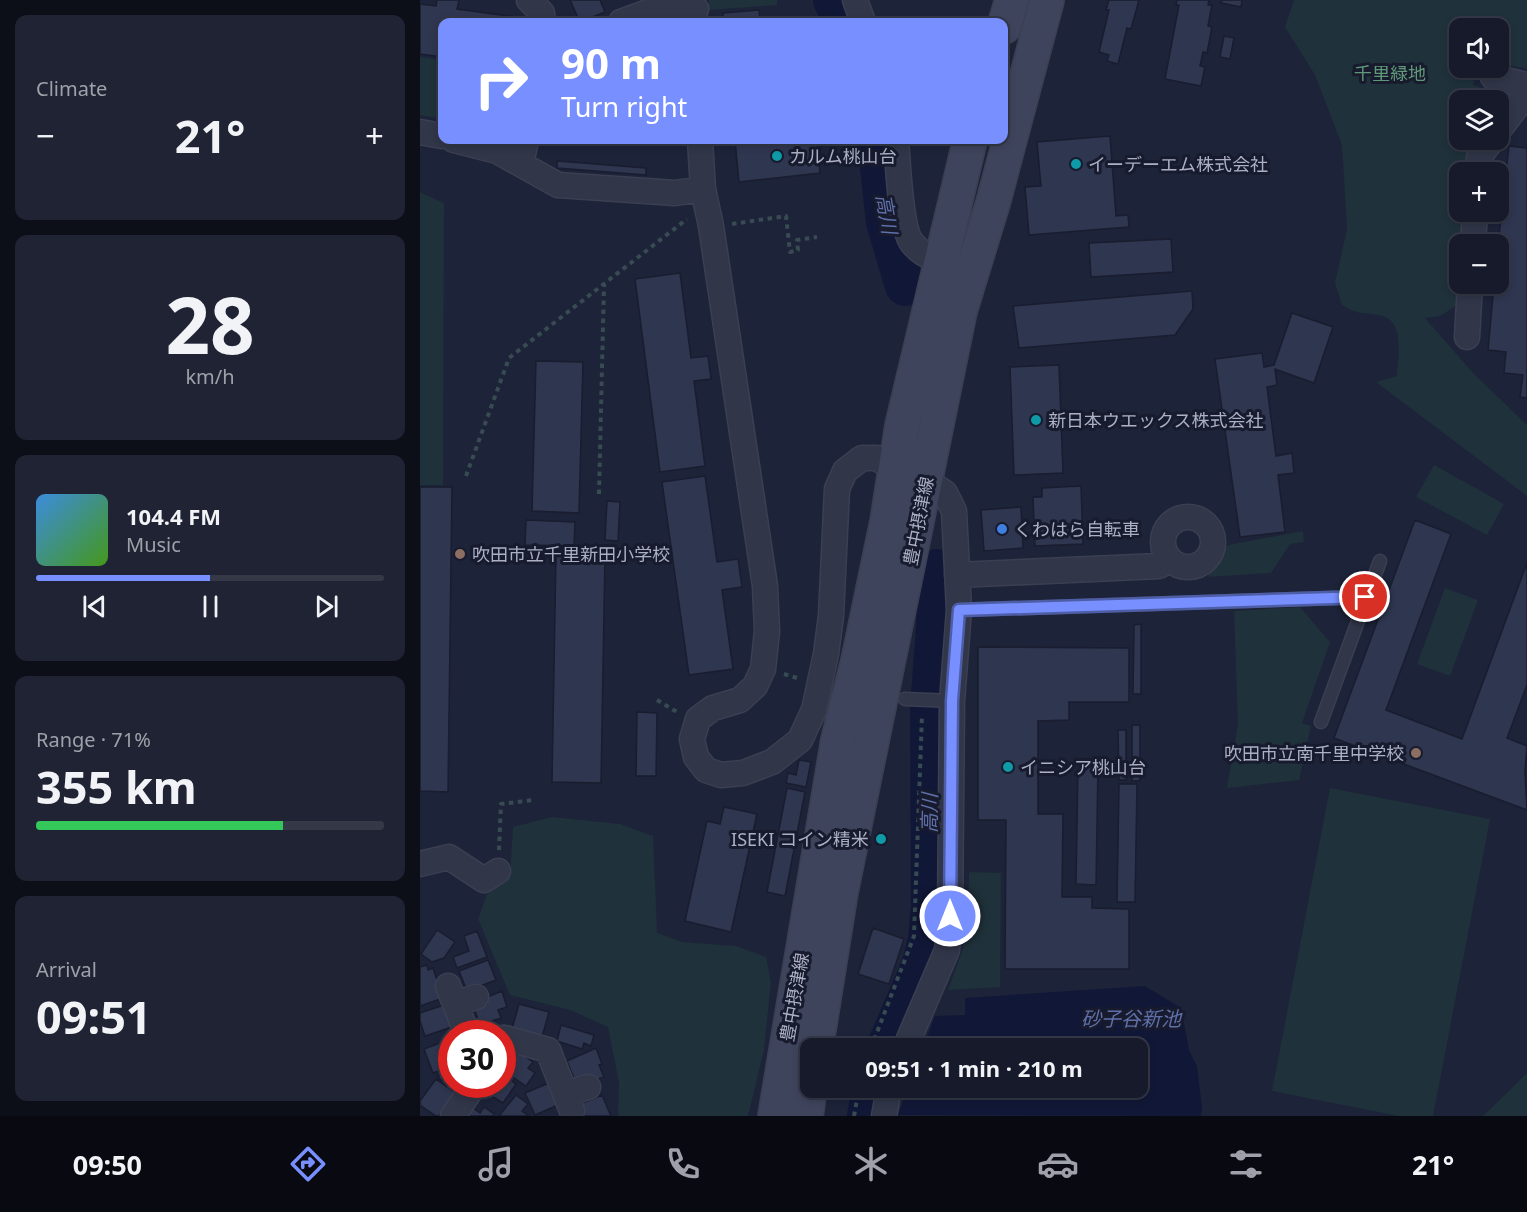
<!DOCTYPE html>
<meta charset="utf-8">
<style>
:root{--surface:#161a2b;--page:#1f2333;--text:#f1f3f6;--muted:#9ea1a9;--line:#353847;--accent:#778fff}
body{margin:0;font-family:"Noto Sans","Noto Sans JP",sans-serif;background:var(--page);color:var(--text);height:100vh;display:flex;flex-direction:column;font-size:22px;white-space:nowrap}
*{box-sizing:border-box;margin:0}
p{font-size:20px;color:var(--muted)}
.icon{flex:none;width:33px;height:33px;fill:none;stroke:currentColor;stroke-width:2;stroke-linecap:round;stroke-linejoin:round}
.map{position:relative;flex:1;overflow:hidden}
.side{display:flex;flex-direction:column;gap:15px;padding:15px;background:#0c0e18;width:420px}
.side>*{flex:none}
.banner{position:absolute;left:18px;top:18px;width:570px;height:126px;border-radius:12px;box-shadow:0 3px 9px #0003,0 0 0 2px var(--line);background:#778fff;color:#fff;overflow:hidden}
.controls{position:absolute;left:1029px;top:18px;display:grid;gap:12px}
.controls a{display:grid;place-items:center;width:60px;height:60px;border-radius:12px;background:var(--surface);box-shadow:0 3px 9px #0003,0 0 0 2px var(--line);font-size:30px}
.speed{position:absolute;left:18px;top:1020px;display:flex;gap:12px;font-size:30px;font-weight:700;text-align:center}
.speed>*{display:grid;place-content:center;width:78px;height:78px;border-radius:50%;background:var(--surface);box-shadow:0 3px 9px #0003,0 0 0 2px var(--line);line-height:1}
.speed .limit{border:9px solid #d22;background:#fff;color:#111}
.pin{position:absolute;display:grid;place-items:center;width:51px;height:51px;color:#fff;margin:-26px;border:3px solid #fff;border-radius:50%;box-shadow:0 2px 6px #0007}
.me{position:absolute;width:66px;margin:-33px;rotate:0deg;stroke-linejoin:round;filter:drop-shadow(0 0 4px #0008)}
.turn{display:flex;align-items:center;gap:21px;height:126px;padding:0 24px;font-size:27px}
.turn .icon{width:78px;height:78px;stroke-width:2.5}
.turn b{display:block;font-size:42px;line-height:51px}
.big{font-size:45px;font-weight:700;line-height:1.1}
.side .widget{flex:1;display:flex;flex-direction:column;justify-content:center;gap:9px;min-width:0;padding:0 21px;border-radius:12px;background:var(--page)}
.side .dial{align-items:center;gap:0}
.dial b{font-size:78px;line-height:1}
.song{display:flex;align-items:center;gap:18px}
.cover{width:72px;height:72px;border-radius:9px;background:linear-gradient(135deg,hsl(210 70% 55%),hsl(100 70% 35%))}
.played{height:6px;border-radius:3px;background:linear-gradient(90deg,var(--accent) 50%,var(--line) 50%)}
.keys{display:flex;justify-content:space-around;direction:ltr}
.heat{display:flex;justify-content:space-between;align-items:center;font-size:33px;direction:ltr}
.charge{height:9px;border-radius:4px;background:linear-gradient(90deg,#34c759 71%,var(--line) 0)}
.trip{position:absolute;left:380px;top:1038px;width:348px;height:60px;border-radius:12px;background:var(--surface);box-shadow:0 3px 9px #0003,0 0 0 2px var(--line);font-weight:700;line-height:60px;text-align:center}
.tabs{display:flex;height:96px;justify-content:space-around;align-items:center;background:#090a11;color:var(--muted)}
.tabs .icon{width:42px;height:42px}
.tabs .selected{color:var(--accent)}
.tabs b{font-size:27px;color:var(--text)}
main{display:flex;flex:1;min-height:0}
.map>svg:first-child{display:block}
</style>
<main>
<section class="side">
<div class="widget"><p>Climate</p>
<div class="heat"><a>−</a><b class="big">21°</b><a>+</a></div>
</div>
<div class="widget dial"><b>28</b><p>km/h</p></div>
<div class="widget">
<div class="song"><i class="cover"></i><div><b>104.4 FM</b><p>Music</p></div></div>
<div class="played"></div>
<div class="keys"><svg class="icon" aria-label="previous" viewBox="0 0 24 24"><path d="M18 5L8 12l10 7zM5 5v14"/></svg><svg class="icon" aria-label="pause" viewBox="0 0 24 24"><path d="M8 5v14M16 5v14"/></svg><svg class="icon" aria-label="next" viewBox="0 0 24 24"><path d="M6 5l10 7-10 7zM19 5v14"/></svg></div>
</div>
<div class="widget"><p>Range · 71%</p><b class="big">355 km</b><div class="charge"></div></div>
<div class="widget"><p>Arrival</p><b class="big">09:51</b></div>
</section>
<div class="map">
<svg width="1107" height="1116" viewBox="0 0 1107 1116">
<rect width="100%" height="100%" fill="#1d2339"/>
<!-- green -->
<path fill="#1f313a" d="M 289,0 L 357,0 L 357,5 L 288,10 Z
M 874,0 L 1107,0 L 1107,69 L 1079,63 L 1078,28 L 1040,28 L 1040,68 L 1058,68 L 1053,85 L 1072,91 L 1078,100 L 1040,100 L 1040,140 L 1062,140 L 1047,172 L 1040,172 L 1040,212 L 1044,212 L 1042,244 L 1040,244 L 1037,305 L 1020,316 L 1005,318 L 1053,373 L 1107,425 L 1107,496 L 956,382 L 977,376 C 978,355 986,319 958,315 C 940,312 939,315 922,305 L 915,283 L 927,229 L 922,145 L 895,75 L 865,27 Z
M 0,57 L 22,60 L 22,119 L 0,115 Z
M 0,192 L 24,203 L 23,485 L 0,485 Z
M 1014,465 L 1084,504 L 1067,535 L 996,497 Z
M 883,531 L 884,542 L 870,544 L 851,573 L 788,577 C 790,567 800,560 803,546 Z
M 1025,588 L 1058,600 L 1030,676 L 997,664 Z
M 880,607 L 910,642 L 882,723 L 891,726 L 879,780 L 807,788 L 818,724 L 814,611 Z
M 910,788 L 1070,819 L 1013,1116 L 979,1116 L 852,1091 Z
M 132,817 L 200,824 L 233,836 L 237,933 L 262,942 L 316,946 L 346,957 L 351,982 L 344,1050 L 328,1116 L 198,1116 L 199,1083 L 188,1027 L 150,1010 L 90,995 L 58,919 L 67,894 L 90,876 L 93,827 Z
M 549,872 L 581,873 L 580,987 L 528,990 L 542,952 L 548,919 Z
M 1107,1074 L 1107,1116 L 1063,1116 L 1104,1076 Z"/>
<!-- water -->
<path fill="#111837" d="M 725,986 L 761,1008 L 769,1050 L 777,1066 L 782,1107 L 781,1116 L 478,1115 L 488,1088 L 717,1088 L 717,1048 L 503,1048 L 515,1016 L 545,1015 L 545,998 Z"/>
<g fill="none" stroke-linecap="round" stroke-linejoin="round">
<!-- river -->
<path stroke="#111837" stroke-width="40" d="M 413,0 L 423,22
M 457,140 L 466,222 L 485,286
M 466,1048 L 502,964 L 508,939 L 511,908 L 510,707 L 516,629 L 517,569
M 447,1116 L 452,1088"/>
</g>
<!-- building -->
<path fill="#2f3650" stroke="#191d2f" stroke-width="1.5" d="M 17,0 L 39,0 L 37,9 L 110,19 L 110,22 L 22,22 L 22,57 L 0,54 L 0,4 L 16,6 Z
M 150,0 L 180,0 L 185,12 L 160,22 Z
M 689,0 L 719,0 L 711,29 L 707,28 L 698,64 L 687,61 L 689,55 L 679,52 L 689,10 L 686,10 Z
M 757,0 L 789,0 L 788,5 L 792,5 L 788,26 L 792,27 L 787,53 L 783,52 L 780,66 L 785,67 L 781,86 L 745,79 L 759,5 L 756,5 Z
M 802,0 L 822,0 L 821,7 L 801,3 Z
M 339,10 L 340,22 L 303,22 L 303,13 Z
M 804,36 L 814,38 L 810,59 L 800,57 Z
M 690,136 L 696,216 L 708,215 L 709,227 L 609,235 L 605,187 L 621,186 L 617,142 Z
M 315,140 L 397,140 L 400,173 L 319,182 Z
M 1089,146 L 1107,148 L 1107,398 L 1100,397 L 1103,375 L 1084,373 L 1086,352 L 1068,350 L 1074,284 L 1078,284 L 1078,245 Z
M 137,161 L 226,168 L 226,175 L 137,168 Z
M 751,239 L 753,272 L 671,277 L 669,243 Z
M 260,273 L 271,358 L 288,356 L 291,379 L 274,381 L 285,466 L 240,472 L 215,279 Z
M 772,291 L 773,309 L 755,335 L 599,348 L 593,306 Z
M 872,313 L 913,327 L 894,383 L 855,369 L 857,385 L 847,387 L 856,456 L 872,453 L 874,473 L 858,475 L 865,532 L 820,537 L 795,359 L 842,353 L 844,367 L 854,365 Z
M 116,361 L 163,362 L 159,513 L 112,511 Z
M 639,365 L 643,473 L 594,475 L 590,367 Z
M 285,476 L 297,562 L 318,559 L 322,587 L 302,590 L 313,669 L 269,675 L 242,482 Z
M 661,486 L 663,544 L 615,546 L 613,497 L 622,497 L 622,488 Z
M 0,487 L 32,487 L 28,792 L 0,791 Z
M 187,501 L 200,502 L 198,541 L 185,540 Z
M 601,507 L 603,548 L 564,551 L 561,510 Z
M 106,520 L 155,522 L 154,546 L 105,545 Z
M 995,520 L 1031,534 L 966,710 L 1042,739 L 1107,563 L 1107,685 L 1087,738 L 1107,746 L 1105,771 L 1107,810 L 914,738 Z
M 136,554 L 185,554 L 181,783 L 132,782 Z
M 721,624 L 721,694 L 713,694 L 714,625 Z
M 558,647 L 709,648 L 709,702 L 649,702 L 649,720 L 618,721 L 618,814 L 643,814 L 642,897 L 672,897 L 672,908 L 709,909 L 709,969 L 585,969 L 586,820 L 558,820 Z
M 217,712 L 237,713 L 236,776 L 216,776 Z
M 712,725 L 720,725 L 720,781 L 712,781 Z
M 698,730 L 706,730 L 706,780 L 699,780 Z
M 379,760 L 391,762 L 386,787 L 366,783 L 368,773 L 376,775 Z
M 658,765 L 678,766 L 676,885 L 656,884 Z
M 699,784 L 717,784 L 715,902 L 697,902 Z
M 367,788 L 385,792 L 365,896 L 347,892 Z
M 304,807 L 337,814 L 311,932 L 265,921 L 287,821 L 300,824 Z
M 459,832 L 466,834 L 464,845 L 456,844 Z
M 453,928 L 484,939 L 469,984 L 438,974 Z
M 17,930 L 35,942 L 24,958 L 12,962 L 1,954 Z
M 57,931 L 67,957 L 37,968 L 33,957 L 49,951 L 44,936 Z
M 68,960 L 76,980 L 47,991 L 39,971 Z
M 7,965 L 8,970 L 13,968 L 23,998 L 0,1006 L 0,967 Z
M 82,991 L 87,1007 L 78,1010 L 81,1018 L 60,1025 L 54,1008 L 67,1004 L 65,998 Z
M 99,1004 L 129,1012 L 122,1037 L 92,1029 Z
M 24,1005 L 32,1027 L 5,1036 L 0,1021 L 0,1013 Z
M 141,1025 L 174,1035 L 171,1046 L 164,1043 L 162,1049 L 137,1041 Z
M 20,1043 L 25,1054 L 32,1051 L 32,1066 L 13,1073 L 4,1049 Z
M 176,1048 L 182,1064 L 179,1065 L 184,1077 L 168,1083 L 155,1081 L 147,1061 Z
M 95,1050 L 113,1062 L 108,1068 L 115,1073 L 106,1086 L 82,1070 L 82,1059 L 84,1057 L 88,1060 Z
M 32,1073 L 32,1084 L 43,1084 L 39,1091 L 18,1078 L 20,1075 Z
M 87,1078 L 96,1084 L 83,1103 L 70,1095 L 72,1093 L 68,1090 L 72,1084 L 82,1085 Z
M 16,1079 L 35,1093 L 19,1116 L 16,1116 L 0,1105 L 0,1101 Z
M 129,1083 L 138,1105 L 115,1115 L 105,1093 Z
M 96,1095 L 108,1104 L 102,1111 L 109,1116 L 79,1116 Z
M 182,1095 L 191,1116 L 165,1116 L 160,1104 Z
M 64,1107 L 74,1114 L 73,1116 L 47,1116 L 53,1108 L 60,1113 Z"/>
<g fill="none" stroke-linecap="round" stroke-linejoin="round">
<defs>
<path id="lane" d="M 539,610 L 945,597
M 485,699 L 532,701
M 901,722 L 960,561"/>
<path id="street" d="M 109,0 L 122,13 L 123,22
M 435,0 L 443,22
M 201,22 L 247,5 L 276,9
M 1073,77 L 1107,85
M 1078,131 L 1107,93
M 0,132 L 22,136
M 34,140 L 77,151 L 138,185 L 255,193 L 283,189
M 280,140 L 283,189 L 291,226 L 345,586 L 347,631 L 343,669 L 335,686 L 320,700 L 293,708 L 278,719 L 272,739 L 276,757 L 286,770 L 301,775 L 323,773 L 352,762 L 380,740 L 394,710 L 406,654 L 411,616 L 417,489 L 425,471 L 442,458 L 457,458 L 476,470 L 506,480 L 525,493 L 534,511 L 539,610 L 532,701 L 530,916 L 527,950 L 485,1048
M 476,140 C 478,160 480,231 493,244 C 500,253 510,257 520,262
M 101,164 L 106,140
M 1058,172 L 1059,157 L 1072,140
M 1053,244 L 1055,212
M 1047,337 L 1050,284
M743 542a25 25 0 1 1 50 0a25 25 0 1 1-50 0Z
M 537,575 L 739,566 L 749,560
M 0,864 L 29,857 L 64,880 L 78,871
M 28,986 L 47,1034
M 35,1004 L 56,997
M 82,1042 L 85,1038 L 128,1050 L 152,1111
M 146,1094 L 168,1087
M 33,1116 L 55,1084
M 464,1116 L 469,1088"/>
<path id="secondary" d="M 584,27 L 592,0
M 396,1048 L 421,892 L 540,311 L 573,203 L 627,0
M 355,1116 L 418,740 L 438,661 L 467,522 L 482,426 L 550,140
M 386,1116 L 390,1088"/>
</defs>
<!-- lane casing -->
<use href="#lane" stroke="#3b3f52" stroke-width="15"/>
<!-- street casing -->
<use href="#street" stroke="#3b3f52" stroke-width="27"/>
<!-- secondary casing -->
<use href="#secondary" stroke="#3b3f52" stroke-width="36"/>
<!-- path -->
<path stroke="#384b52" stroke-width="4" stroke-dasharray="4.5 4.5" stroke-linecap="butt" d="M 312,224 L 366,216 L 370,252 L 378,250 L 377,240 L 397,237
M 46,476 L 89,358 L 267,219
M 179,494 L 184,284
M 364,674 L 377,678 L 377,674
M 237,700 L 257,712
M 79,850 L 81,804 L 113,800
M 451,1048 L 494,936 L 502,715
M 434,1116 L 439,1088"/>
<!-- lane -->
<use href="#lane" stroke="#313649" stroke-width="12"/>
<!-- street -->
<use href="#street" stroke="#313649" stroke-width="24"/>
<!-- secondary -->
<use href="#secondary" stroke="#3f445d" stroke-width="33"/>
</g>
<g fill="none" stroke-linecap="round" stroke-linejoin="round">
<defs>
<path id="route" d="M 530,916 L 532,701 L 539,610 L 945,597"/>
</defs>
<!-- route casing -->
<use href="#route" stroke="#4d5da6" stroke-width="15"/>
<!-- route -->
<use href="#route" stroke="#778fff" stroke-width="10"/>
</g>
<!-- markers -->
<g fill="#0f9aa8" stroke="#171b2d" stroke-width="2">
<circle cx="357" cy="156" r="6"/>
<circle cx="656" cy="164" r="6"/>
<circle cx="616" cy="420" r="6"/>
<circle cx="588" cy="767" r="6"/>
<circle cx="461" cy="839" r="6"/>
</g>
<circle fill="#3f7fe0" stroke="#171b2d" stroke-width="2" cx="582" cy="529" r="6"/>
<g fill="#8d6e63" stroke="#171b2d" stroke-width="2">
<circle cx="40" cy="554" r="6"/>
<circle cx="996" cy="753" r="6"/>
</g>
<g text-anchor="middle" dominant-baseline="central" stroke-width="6" stroke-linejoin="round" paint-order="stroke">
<!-- park labels -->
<g font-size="18" fill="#609979" stroke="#171b2d">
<text x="970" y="73">千里緑地</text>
</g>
<!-- poi labels -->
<g font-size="18" fill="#abb0c6" stroke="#171b2d" text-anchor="start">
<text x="369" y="156">カルム桃山台</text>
<text x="668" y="164">イーデーエム株式会社</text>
<text x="628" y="420">新日本ウエックス株式会社</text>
<text x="594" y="529">くわはら自転車</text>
<text x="52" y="554">吹田市立千里新田小学校</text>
<text x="984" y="753" text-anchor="end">吹田市立南千里中学校</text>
<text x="600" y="767">イニシア桃山台</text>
<text x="449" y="839" text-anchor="end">ISEKI コイン精米</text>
</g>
<!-- street labels -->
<g font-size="18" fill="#abb0c6" stroke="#171b2d">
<text transform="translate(498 521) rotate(-79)">豊中摂津線</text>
<text transform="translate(374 997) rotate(-80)">豊中摂津線</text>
</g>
<!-- water labels -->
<g font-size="20" font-style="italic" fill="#6070aa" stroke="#171b2d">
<text transform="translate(467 214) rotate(80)">高川</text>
<text transform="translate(509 813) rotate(-89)">高川</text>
<text x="711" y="1018">砂子谷新池</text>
</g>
</g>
</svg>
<div class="controls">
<a><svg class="icon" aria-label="sound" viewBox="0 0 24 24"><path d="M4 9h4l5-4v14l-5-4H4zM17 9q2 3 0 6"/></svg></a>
<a><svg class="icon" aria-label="layers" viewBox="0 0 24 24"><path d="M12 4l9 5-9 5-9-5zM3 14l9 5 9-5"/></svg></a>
<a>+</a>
<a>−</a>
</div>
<div class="speed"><div class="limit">30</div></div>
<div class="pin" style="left:945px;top:597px;background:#d93025"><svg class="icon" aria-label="arrive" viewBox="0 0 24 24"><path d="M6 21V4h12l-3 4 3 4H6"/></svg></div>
<svg class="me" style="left:530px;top:916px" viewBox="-20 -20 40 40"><circle r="17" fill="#778fff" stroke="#fff" stroke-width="3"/><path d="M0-11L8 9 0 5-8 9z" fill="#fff"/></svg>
<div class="trip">09:51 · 1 min · 210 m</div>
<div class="banner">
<div class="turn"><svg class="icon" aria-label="right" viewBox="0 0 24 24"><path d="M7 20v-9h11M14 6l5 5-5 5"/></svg><div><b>90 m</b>Turn right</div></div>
</div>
</div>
</main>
<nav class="tabs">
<b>09:50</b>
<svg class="icon selected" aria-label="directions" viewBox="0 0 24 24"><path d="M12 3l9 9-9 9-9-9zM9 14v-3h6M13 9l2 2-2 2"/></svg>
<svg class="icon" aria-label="music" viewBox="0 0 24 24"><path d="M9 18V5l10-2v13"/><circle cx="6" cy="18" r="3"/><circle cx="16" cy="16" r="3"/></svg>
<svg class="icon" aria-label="phone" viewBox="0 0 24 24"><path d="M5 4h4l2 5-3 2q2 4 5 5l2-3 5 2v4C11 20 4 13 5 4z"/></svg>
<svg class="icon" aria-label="climate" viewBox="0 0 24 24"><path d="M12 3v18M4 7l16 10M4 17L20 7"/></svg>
<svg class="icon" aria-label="car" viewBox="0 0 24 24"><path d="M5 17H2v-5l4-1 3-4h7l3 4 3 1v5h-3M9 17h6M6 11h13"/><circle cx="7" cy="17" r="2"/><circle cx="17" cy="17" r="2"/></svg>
<svg class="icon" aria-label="filters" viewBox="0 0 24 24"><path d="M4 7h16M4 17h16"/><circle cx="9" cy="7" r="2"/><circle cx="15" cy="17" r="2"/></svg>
<b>21°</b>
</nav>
